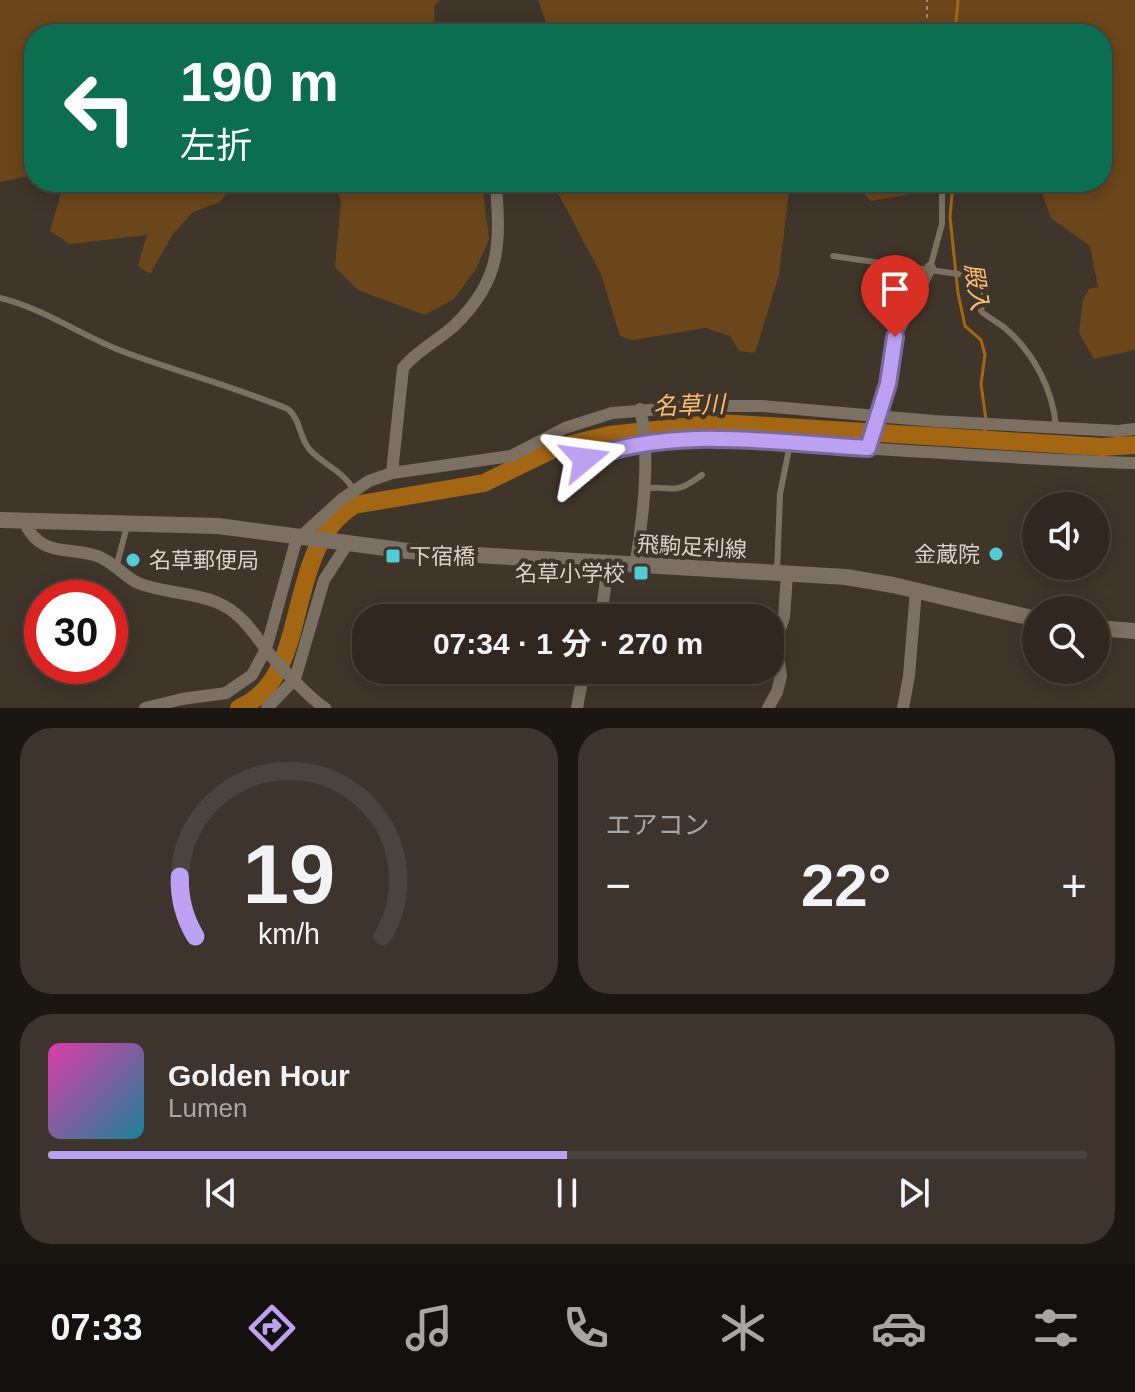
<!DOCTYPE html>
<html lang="ja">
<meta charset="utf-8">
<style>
:root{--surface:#302820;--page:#3c342d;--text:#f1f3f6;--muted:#a8a6a5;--line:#4b443e;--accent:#bca0f2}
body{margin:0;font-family:Arial,"Noto Sans JP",sans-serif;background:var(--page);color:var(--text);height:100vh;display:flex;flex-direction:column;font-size:30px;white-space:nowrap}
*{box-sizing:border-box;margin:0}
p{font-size:26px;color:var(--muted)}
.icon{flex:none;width:44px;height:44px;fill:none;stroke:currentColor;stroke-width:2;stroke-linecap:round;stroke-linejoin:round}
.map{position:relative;height:708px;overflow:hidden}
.side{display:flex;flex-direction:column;gap:20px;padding:20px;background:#1a1612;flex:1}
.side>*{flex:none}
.banner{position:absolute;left:24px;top:24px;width:1088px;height:168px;border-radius:32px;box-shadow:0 4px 20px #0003,0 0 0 2px var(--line);background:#0b6e4f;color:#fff;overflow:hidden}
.buttons{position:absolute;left:1022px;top:492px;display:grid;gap:16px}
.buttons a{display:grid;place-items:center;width:88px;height:88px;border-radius:50%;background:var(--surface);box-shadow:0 4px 20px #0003,0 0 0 2px var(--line);font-size:40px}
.speed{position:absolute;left:24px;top:580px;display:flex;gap:16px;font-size:40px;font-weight:700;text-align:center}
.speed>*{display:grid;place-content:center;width:104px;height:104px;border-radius:50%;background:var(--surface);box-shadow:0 4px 20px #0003,0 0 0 2px var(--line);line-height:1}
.speed .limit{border:12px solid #d22;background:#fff;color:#111}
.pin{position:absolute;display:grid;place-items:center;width:68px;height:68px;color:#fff;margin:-82px -34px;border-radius:50% 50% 50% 0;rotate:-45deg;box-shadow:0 0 8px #0007}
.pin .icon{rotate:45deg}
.me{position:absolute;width:88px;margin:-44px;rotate:74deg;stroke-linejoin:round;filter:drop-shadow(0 0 6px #0008)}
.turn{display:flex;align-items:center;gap:28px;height:168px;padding:0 24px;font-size:36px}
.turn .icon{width:104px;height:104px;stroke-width:2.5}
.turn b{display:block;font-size:56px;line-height:68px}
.big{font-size:60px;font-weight:700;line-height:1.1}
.side .card{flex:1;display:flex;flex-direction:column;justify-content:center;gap:12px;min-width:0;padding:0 28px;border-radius:32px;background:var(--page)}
.side .dial{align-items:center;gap:0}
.dial svg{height:208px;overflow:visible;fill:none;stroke:var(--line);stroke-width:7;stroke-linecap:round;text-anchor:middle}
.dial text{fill:var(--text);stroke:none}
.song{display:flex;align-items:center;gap:24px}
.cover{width:96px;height:96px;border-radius:12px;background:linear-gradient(135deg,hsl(320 70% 55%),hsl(190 70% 35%))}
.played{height:8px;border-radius:4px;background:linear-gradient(90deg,var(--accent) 50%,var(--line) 50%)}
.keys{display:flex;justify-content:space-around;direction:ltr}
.heat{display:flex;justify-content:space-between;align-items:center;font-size:44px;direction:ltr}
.side .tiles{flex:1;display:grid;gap:20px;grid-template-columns:1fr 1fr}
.card:last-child{grid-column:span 2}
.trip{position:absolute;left:352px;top:604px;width:432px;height:80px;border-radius:32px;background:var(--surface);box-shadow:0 4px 20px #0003,0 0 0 2px var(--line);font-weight:700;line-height:80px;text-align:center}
.dock{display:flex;height:128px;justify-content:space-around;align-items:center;background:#13100d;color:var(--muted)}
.dock .icon{width:56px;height:56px}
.dock .selected{color:var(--accent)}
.dock b{font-size:36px;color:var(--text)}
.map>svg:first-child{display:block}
</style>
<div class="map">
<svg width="1135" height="708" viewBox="0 0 1135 708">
<rect width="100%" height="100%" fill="#40352a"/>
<!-- green -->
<path fill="#6b461b" d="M 0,0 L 440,0 L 434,6 L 435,34 L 34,34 L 34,175 L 0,182 Z
M 538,0 L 1135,0 L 1135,350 L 1094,359 L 1079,333 L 1083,299 L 1089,289 L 1098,287 L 1090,246 L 1051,218 L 1038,182 L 1102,182 L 1102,34 L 801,34 L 763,25 L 739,28 L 735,34 L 548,34 L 549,30 Z
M 64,182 L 239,182 L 235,183 L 220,202 L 193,212 L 173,234 L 150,274 L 138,266 L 147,235 L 70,244 L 50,231 Z
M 333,182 L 482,182 L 489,239 L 476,269 L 454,299 L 425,315 L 358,290 L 335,267 L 341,200 Z
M 552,182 L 790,182 L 779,275 L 755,353 L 739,351 L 730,336 L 706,328 L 633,340 L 620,336 L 601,274 Z
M 859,182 L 978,182 L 871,201 L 858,188 Z"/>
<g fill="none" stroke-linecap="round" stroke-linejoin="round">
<!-- stream -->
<path stroke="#a36613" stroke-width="3" d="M 955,34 L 958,0
M 953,182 L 950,217 L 958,293 L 965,326 L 981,340 L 985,355 L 981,384 L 986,420
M 985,439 L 985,428"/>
<!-- river -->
<path stroke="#a36613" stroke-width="18" d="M 239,708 C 314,677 281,550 354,505 L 484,483 L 556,448 L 609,435 L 720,423 L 1102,447 L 1135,445"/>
<!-- path -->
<path stroke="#928a81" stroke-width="2" stroke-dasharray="4 4" stroke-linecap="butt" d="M 927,34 L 927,0"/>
<!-- service -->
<path stroke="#7c7063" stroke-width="6" d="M 833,256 L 986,278 L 981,311 C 988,318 998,322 1006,329 C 1034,353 1053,390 1056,427
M 930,268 L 942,224 L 942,182
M 0,298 C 42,308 79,334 119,350 C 174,371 233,386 288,409 C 301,420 299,438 310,450 C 324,465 343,471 354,490
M 643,489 C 674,483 669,499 702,475
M 116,568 L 127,526
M 777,572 L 780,494 L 790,444"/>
<!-- minor -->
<path stroke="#7c7063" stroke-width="12" d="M 868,448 L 888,384 L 895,337 L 930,268
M 585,459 C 661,430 740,442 819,446 C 925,451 1030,460 1135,463
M 392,473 L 403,368 C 417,350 439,340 455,325 C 502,279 500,244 496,183
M 24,521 C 40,558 67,546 97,556 C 113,561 123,576 138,583 C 163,593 191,592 216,602 C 241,612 252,631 268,652 C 278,665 312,700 325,708
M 635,566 C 643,523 651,450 640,409
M 601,618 L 608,564
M 145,708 L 182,699 L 226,693 L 252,675 L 266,649 L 296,541 L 342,499 L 369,481 L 392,473 L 511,456 L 565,428 L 612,413 L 698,406 L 762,406 L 934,421 L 1118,431 L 1135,429
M 267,708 L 295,679 L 324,580 L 348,543
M 577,708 L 584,670
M 768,708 L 777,692 L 781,676 L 776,640 L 784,617 L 787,574
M 903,708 L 909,676 L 916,590"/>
<!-- secondary -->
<path stroke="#7c7063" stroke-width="16" d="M 0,520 L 218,526 L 408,551 L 846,577 L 893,585 L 1036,619
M 1096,628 L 1135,631"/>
</g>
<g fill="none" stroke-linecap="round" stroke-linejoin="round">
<defs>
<path id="route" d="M 585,459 C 675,425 775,443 868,448 L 888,384 L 895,337"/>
</defs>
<!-- route casing -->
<use href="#route" stroke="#7a689d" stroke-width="20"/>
<!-- route -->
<use href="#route" stroke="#bca0f2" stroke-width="14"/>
</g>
<!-- markers -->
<g fill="#51ccd4" stroke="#40352a" stroke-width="3">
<circle cx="996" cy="554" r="8"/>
<rect x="385" y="548" width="16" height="16" rx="4"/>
<circle cx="133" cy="560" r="8"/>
<rect x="633" y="565" width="16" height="16" rx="4"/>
</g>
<g text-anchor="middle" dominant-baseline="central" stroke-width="8" stroke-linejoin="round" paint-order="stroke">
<!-- street labels -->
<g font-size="22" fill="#d9d2cb" stroke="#40352a">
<text transform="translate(692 547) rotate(3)">飛駒足利線</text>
</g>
<!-- poi labels -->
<g font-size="22" fill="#d9d2cb" stroke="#40352a" text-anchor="end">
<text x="980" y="554">金蔵院</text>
<text x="409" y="556" text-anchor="start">下宿橋</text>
<text x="149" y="560" text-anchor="start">名草郵便局</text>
<text x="625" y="573">名草小学校</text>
</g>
<!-- water labels -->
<g font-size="24" font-style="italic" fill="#fdba71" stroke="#40352a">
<text transform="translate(977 287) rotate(81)">殿入</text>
<text transform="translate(689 405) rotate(-2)">名草川</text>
</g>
</g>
</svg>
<div class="buttons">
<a><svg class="icon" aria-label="sound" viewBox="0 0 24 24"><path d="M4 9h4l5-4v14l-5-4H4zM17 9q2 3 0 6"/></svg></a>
<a><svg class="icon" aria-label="search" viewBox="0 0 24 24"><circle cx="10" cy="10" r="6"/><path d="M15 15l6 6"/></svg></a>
</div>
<div class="speed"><div class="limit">30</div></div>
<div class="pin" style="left:895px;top:337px;background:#d93025"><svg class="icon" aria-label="arrive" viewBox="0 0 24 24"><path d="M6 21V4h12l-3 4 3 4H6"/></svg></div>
<svg class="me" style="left:585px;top:459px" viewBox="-20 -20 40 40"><path d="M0-17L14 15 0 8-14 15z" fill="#bca0f2" stroke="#fff" stroke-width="4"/></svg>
<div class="trip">07:34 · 1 分 · 270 m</div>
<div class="banner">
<div class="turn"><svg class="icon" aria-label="left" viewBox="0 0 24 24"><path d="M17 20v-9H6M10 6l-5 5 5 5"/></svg><div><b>190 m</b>左折</div></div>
</div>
</div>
<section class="side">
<div class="tiles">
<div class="card dial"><svg viewBox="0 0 100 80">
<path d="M14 69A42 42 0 1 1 86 69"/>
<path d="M14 69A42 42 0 0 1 8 46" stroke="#bca0f2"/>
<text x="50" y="56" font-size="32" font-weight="700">19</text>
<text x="50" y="72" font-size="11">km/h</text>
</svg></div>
<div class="card"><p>エアコン</p>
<div class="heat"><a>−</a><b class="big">22°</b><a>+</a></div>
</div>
<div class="card">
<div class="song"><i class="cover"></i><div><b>Golden Hour</b><p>Lumen</p></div></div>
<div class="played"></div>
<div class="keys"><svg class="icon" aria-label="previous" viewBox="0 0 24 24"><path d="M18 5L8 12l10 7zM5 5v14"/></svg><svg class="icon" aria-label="pause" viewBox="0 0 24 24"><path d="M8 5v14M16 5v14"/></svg><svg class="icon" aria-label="next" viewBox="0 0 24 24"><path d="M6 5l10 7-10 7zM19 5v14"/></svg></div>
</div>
</div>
</section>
<nav class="dock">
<b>07:33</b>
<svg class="icon selected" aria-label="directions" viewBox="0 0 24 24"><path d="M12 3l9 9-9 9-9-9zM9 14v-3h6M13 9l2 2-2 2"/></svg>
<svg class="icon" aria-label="music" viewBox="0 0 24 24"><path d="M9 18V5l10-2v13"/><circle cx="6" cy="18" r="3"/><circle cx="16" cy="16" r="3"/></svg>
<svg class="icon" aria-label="phone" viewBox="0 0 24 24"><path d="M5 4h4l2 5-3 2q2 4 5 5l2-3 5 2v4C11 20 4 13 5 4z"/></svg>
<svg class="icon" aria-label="climate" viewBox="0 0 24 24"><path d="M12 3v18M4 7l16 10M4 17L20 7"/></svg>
<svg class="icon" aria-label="car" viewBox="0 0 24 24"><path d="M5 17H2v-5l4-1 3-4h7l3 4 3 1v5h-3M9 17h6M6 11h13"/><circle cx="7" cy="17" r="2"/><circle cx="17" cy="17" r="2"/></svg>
<svg class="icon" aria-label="filters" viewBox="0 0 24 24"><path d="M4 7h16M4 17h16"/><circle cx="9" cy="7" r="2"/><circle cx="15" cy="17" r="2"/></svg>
</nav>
